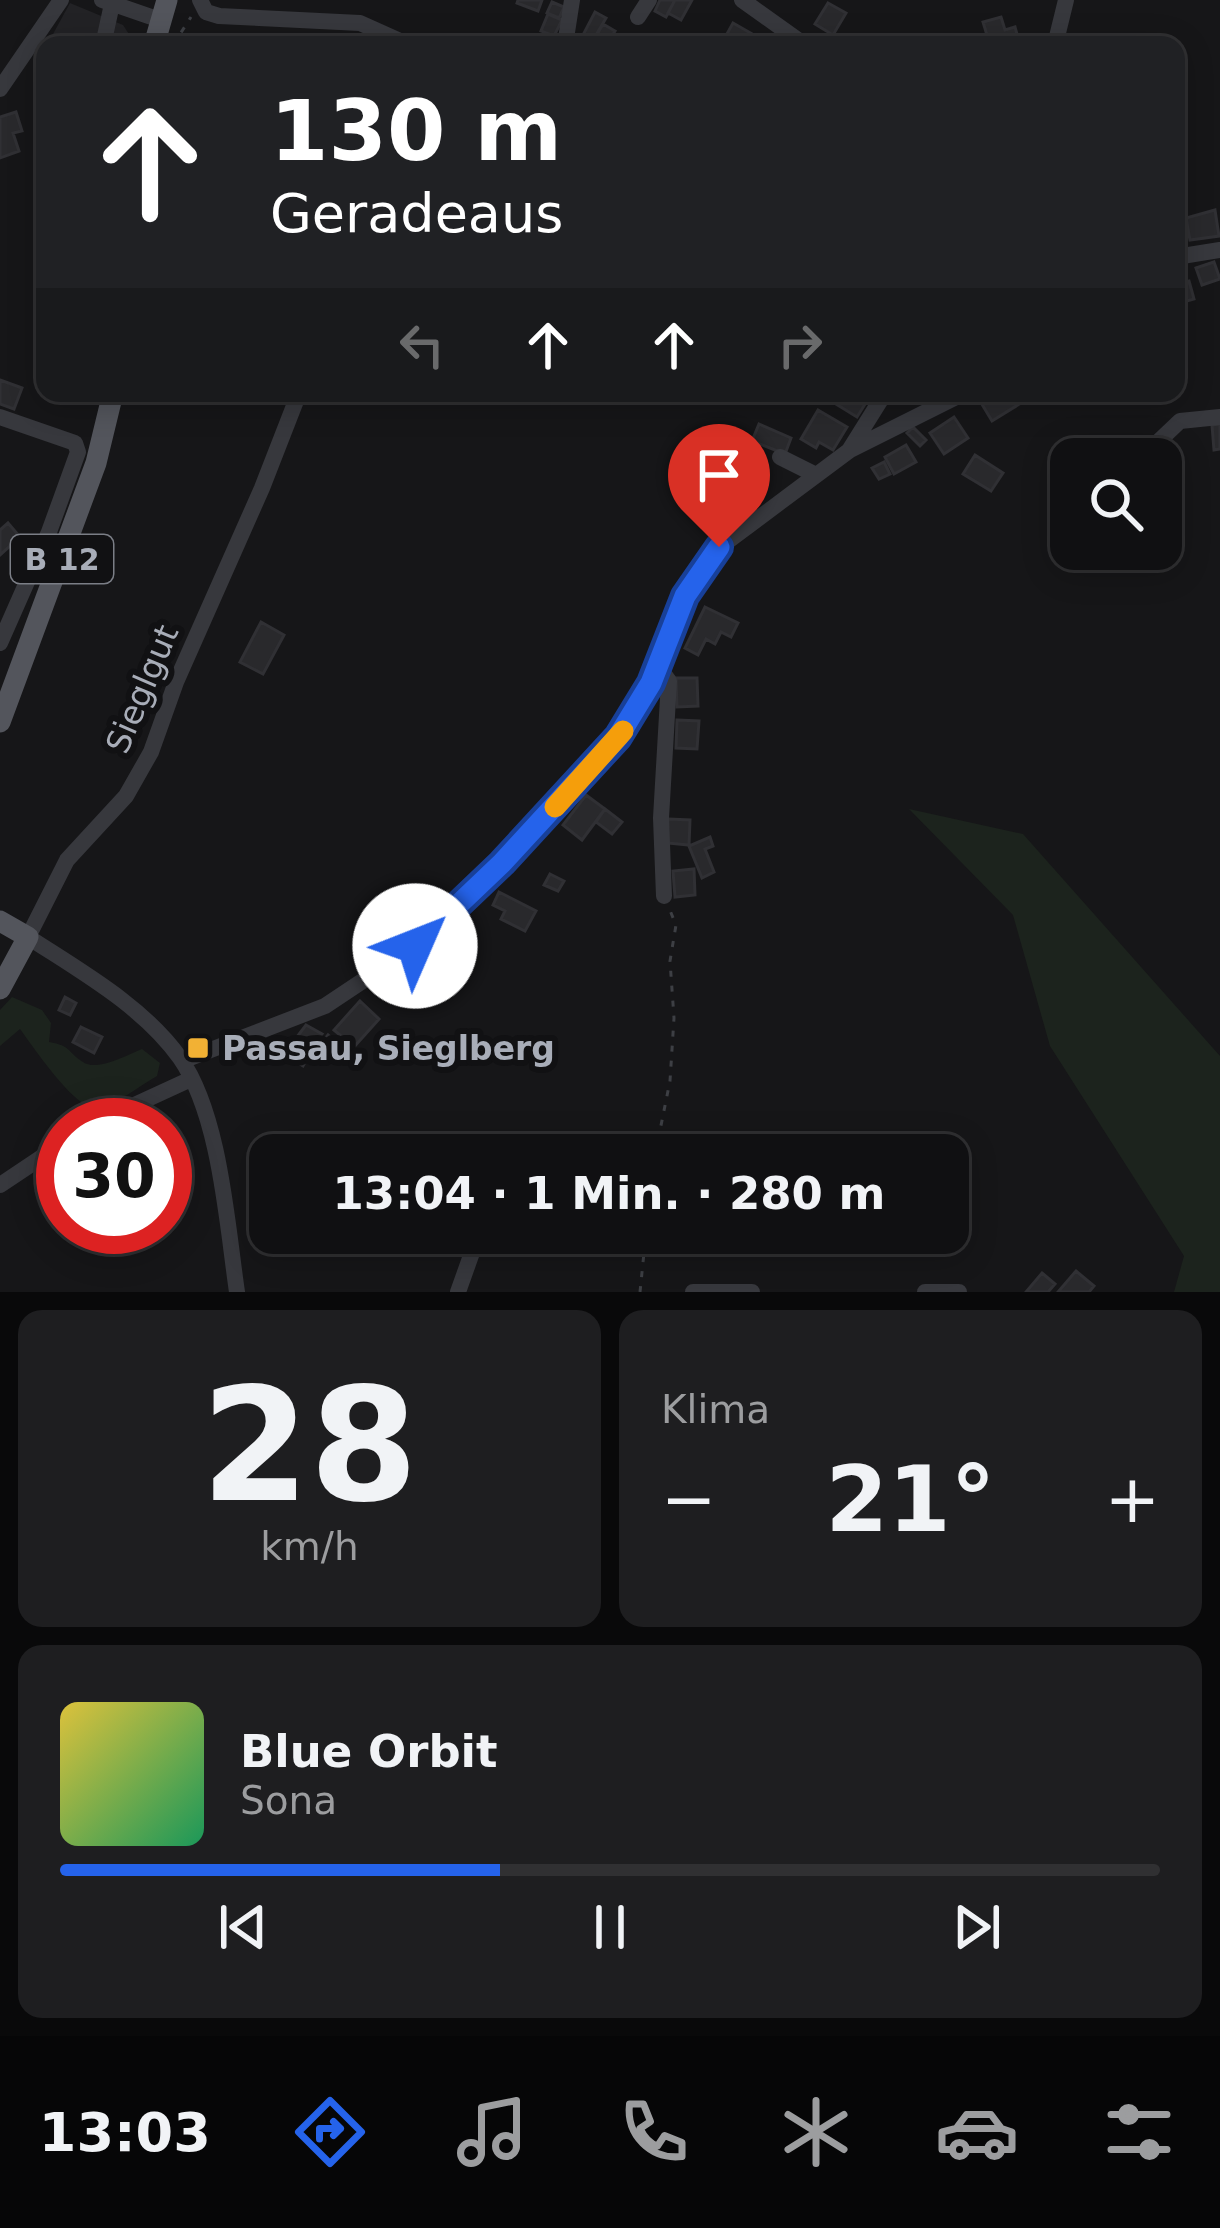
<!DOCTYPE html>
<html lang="de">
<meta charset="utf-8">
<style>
:root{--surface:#101012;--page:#1e1e20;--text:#f1f3f6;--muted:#9c9d9f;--line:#303032;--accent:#2563eb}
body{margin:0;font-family:"DejaVu Sans",sans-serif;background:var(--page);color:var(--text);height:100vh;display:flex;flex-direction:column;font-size:45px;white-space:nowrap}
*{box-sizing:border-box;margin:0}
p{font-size:39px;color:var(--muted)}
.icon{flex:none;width:66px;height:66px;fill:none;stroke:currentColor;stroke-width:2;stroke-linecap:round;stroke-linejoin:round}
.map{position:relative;height:1292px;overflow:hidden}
.panel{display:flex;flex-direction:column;gap:18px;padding:18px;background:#09090a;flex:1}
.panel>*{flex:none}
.banner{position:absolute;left:36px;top:36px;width:1149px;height:366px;border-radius:24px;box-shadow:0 6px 30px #0003,0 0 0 3px var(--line);background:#202124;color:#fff;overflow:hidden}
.buttons{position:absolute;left:1050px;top:438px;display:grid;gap:24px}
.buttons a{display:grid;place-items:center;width:132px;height:132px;border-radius:24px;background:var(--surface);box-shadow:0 6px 30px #0003,0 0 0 3px var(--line);font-size:60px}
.speed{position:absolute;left:36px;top:1098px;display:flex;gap:24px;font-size:60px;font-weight:700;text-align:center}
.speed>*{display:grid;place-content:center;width:156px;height:156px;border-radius:50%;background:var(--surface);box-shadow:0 6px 30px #0003,0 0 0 3px var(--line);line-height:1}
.speed .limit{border:18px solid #d22;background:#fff;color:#111}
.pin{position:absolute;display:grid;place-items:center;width:102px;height:102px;color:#fff;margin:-123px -51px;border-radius:50% 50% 50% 0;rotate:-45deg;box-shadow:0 0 12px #0007}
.pin .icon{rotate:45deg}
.me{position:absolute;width:132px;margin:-66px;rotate:46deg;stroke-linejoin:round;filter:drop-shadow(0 0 9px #0008)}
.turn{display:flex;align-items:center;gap:42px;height:252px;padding:0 36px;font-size:54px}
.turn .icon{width:156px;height:156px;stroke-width:2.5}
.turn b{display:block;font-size:84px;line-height:102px}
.lanes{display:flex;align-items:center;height:114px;padding:0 36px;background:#0003;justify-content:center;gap:60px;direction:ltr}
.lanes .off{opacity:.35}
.big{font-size:90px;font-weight:800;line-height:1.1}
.panel .card{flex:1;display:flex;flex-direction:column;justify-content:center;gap:18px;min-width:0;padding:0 42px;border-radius:24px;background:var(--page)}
.panel .dial{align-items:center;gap:0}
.dial b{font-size:156px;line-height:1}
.song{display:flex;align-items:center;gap:36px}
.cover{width:144px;height:144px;border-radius:18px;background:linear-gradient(135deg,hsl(50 70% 55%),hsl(150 70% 35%))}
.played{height:12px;border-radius:6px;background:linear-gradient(90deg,var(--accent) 40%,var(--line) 40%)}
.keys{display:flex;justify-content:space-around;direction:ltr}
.heat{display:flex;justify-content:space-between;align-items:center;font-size:66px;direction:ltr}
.panel .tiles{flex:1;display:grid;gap:18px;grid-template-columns:1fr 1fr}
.card:last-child{grid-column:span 2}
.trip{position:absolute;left:249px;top:1134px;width:720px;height:120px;border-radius:24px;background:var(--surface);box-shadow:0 6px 30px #0003,0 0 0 3px var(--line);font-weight:800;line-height:120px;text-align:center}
.tab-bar{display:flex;height:192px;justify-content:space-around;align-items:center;background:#060607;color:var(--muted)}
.tab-bar .icon{width:84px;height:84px}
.tab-bar .on{color:var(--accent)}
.tab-bar b{font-size:54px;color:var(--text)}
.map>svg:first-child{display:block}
</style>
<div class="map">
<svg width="1220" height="1292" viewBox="0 0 1220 1292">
<rect width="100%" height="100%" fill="#161618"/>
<!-- built -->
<path fill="#222225" d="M 70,3 L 123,25 L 136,45 L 47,45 Z
M 45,50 L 45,314 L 40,314 L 34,286 L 41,169 L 36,74 Z"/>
<!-- green -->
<path fill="#1c231d" d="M 909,809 L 1023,834 L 1220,1056 L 1220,1292 L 1174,1292 L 1184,1256 L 1050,1046 L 1013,915 Z
M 12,997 L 42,1010 L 51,1023 L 49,1042 C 72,1046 66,1051 83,1062 C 97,1072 127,1055 142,1049 L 160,1063 L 157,1076 C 143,1084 113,1106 99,1109 C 77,1113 32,1045 20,1029 L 0,1046 L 0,1010 Z"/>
<!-- building -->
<path fill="#29292c" stroke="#303034" stroke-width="3" d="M 518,0 L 542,0 L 538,11 L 517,3 Z
M 660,0 L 675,0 L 666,17 L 655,11 Z
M 675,0 L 692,0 L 681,20 L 668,13 Z
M 552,2 L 564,7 L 559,18 L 547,13 Z
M 828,3 L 846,13 L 833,35 L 815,24 Z
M 595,12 L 606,18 L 593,40 L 583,35 Z
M 548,14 L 562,20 L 554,36 L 541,31 Z
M 1001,17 L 1005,30 L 1015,27 L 1020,45 L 990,45 L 983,22 Z
M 733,23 L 754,35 L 748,45 L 722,43 Z
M 603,24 L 615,31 L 607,45 L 591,45 Z
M 16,112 L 22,131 L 13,133 L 19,151 L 0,158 L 0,117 Z
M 1215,210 L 1219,236 L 1190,240 L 1186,218 Z
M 1214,262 L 1220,279 L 1202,285 L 1196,268 Z
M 1189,281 L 1194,299 L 1176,304 L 1176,284 Z
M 0,380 L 22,388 L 14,409 L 0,404 Z
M 843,393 L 854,393 L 867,401 L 857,417 L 836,404 Z
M 993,393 L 1015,393 L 1021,403 L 992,421 L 980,401 Z
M 818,410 L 847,427 L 833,450 L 819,442 L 816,448 L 801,439 Z
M 954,417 L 968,438 L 944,454 L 930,433 Z
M 759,424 L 791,438 L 785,454 L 752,441 Z
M 1220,424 L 1220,449 L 1214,450 L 1212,425 Z
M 913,427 L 926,440 L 920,446 L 907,433 Z
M 906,445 L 916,462 L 894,474 L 885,457 Z
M 975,455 L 1003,473 L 991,491 L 963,474 Z
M 1161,461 L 1180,479 L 1162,492 L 1161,491 Z
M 884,462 L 890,474 L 879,479 L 872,468 Z
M 8,523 L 20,537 L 0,555 L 0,530 Z
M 705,607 L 738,623 L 731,637 L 721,632 L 715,644 L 706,639 L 698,655 L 685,648 Z
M 261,622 L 284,635 L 263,674 L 240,662 Z
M 676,678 L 697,678 L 698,706 L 677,707 Z
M 677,720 L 699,721 L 697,749 L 676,748 Z
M 586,795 L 605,809 L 582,840 L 563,825 Z
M 605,809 L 622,822 L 612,834 L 596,822 Z
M 668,819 L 690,820 L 689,845 L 667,843 Z
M 710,837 L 713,846 L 705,849 L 714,872 L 702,878 L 689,846 Z
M 694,869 L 695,895 L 675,897 L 673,871 Z
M 550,874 L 564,881 L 558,891 L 544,885 Z
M 499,892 L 536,911 L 525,931 L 501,919 L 505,911 L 493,905 Z
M 65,997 L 76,1003 L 70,1015 L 59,1010 Z
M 360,1001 L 379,1019 L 354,1047 L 334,1030 Z
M 306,1025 L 322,1034 L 308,1050 L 311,1052 L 303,1066 L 284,1054 Z
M 81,1027 L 102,1037 L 94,1053 L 73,1042 Z
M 328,1035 L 336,1042 L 333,1046 L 336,1048 L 324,1063 L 313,1054 Z
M 489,1233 L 510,1233 L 502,1249 L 485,1241 Z
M 1076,1271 L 1094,1286 L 1089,1292 L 1058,1292 Z
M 1042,1273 L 1055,1284 L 1048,1292 L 1026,1292 Z"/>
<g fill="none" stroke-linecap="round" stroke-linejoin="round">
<!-- path -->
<path stroke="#3d3f44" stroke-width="3" stroke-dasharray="6 9" stroke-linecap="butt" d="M 173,45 L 191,17
M 655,1155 L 670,1081 L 674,1018 L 670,961 L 676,925 L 669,908
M 640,1292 L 646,1233"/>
<!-- minor -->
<path stroke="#37383d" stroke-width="16" d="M 102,0 L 160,20
M 200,0 L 206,12 L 219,16 L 360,23 L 409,45
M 742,0 L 805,45
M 638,17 L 649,0
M 103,45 L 112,4
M 565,45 L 572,0
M 1055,45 L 1066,0
M 0,89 L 61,0
M 1176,257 L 1220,250
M 0,417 L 75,443 L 78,452 L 49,532 L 0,643
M 850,449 L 885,393
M 780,457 L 816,475
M 1140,459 L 1180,421 L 1220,417
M 658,666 L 669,681 L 661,818 L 664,896
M 182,1061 L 325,1006 L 415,946 L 502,863 L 618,737 L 651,683 L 685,596 L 720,547 L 850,450 L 964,393
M 91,1125 L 191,1079
M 0,1185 L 63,1143
M 237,1292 C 227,1224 220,1115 180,1058 C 143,1006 80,971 28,937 L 67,860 L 126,796 L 151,752 L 176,682 L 262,488 L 299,393
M 458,1292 L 479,1233
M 693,1292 L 752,1292
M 925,1292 L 959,1292"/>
<!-- major -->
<path stroke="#53555c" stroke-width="21" d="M 154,45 L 167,0
M 0,722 L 96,463 L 113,393
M 0,921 L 28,937 L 0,989"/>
</g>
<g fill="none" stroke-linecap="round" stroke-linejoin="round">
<defs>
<path id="route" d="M 415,946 L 502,863 L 618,737 L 651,683 L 685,596 L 719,547"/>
</defs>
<!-- route casing -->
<use href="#route" stroke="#184099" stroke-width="30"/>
<!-- route -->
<use href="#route" stroke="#2563eb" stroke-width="21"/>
<!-- slow -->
<path stroke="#f59e0b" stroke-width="21" d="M 555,807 L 623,731"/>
</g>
<!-- markers -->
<rect fill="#f2b134" stroke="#111113" stroke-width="4.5" x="186" y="1036" width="24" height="24" rx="6"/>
<g text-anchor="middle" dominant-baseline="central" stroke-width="12" stroke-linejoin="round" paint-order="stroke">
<!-- shield labels -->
<rect fill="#111113" stroke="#7b7e86" stroke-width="3" x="11" y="535" width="102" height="48" rx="9"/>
<g font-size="30" font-weight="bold" fill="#a8adb8">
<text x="62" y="559">B 12</text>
</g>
<!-- street labels -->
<g font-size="33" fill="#a8adb8" stroke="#111113">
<text transform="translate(142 689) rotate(-67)">Sieglgut</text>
</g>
<!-- poi labels -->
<g font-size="33" font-weight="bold" fill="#a8adb8" stroke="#111113" text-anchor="start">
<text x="222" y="1048">Passau, Sieglberg</text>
</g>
</g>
</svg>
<div class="buttons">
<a><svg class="icon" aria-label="search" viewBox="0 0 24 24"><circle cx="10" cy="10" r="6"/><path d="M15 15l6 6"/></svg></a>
</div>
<div class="speed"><div class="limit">30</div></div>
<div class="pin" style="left:719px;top:547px;background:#d93025"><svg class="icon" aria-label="arrive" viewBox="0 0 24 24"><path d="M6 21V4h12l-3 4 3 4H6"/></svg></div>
<svg class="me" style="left:415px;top:946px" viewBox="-20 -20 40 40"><circle r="19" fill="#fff"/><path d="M0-13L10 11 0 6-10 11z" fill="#2563eb"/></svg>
<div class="trip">13:04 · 1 Min. · 280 m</div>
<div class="banner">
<div class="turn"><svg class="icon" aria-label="ahead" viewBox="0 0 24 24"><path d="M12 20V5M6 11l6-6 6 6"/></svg><div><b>130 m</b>Geradeaus</div></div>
<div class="lanes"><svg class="icon off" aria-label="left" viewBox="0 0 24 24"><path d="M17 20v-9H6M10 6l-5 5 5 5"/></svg><svg class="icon" aria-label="ahead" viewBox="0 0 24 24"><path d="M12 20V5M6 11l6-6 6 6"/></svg><svg class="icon" aria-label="ahead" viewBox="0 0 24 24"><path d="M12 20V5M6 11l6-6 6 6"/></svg><svg class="icon off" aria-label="right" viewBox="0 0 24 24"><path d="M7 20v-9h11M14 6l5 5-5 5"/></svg></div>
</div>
</div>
<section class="panel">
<div class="tiles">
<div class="card dial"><b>28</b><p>km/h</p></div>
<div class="card"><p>Klima</p>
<div class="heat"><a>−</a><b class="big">21°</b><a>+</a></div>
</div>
<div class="card">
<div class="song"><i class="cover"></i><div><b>Blue Orbit</b><p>Sona</p></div></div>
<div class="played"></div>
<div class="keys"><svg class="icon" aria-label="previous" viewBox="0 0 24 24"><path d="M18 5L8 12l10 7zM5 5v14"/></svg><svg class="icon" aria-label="pause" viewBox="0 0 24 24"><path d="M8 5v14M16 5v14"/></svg><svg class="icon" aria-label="next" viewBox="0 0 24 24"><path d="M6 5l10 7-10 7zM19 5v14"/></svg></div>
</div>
</div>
</section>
<nav class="tab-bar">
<b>13:03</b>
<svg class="icon on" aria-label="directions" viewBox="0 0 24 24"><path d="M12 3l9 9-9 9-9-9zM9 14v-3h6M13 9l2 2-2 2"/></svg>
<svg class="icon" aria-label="music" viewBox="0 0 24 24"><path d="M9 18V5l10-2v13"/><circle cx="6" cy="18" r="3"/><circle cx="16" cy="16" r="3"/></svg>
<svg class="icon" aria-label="phone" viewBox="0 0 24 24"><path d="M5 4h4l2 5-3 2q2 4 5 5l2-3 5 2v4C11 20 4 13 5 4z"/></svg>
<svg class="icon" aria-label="climate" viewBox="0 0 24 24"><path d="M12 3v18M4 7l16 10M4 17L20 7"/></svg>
<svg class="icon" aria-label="car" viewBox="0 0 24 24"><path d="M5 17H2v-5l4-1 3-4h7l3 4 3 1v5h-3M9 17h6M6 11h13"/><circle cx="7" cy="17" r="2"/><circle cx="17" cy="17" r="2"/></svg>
<svg class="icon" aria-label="filters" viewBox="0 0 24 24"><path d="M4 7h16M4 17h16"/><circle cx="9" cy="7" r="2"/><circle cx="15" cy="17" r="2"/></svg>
</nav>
